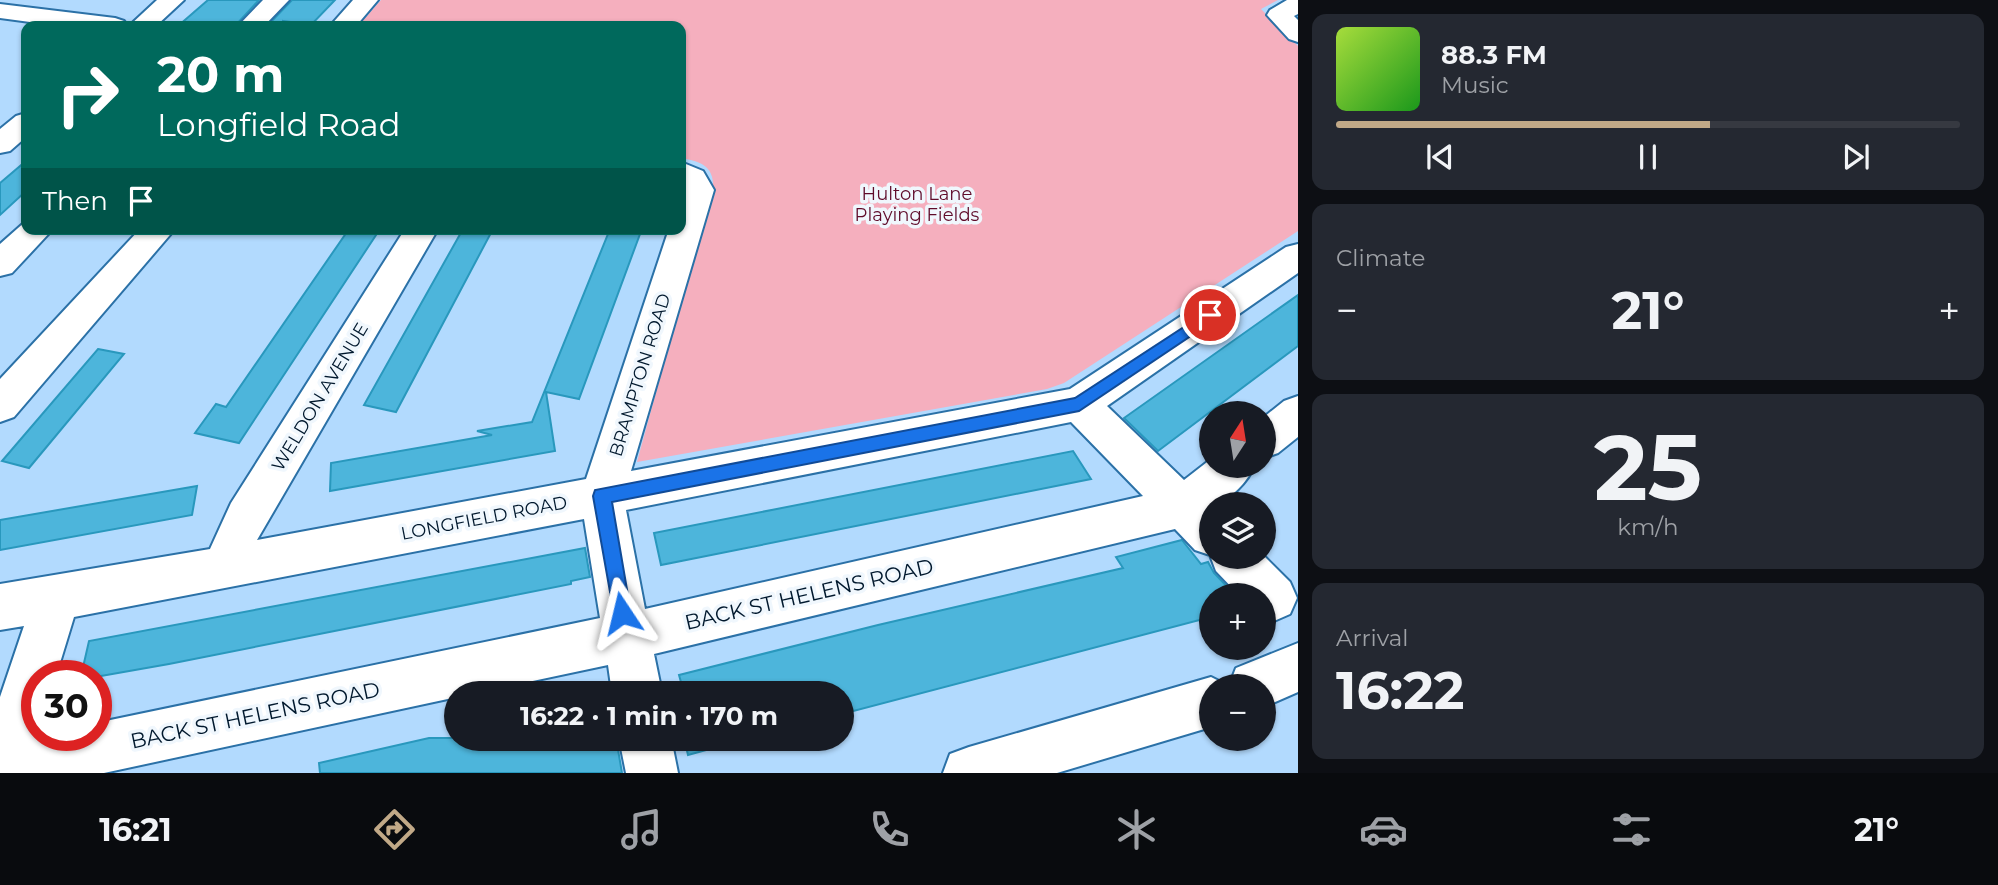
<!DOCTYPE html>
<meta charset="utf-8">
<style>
:root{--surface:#171b24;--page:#242831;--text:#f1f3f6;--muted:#9ea1a6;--line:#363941;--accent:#c1a987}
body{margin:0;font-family:Montserrat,sans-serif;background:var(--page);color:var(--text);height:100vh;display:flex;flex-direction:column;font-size:26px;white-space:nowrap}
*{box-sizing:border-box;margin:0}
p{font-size:23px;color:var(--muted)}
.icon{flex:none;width:38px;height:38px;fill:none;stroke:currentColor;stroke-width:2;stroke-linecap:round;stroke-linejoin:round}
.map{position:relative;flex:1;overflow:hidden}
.panel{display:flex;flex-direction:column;gap:14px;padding:14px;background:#0d0f14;width:700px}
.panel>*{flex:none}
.guide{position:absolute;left:21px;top:21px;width:665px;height:214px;border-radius:14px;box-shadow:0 2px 5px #0004;background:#00695c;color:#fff;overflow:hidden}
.needle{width:46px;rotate:12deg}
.fabs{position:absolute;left:1199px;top:401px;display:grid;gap:14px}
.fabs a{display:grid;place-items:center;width:77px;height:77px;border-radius:50%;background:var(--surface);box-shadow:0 2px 5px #0004;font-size:35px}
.speed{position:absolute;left:21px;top:660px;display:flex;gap:14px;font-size:35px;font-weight:700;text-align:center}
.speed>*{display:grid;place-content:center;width:91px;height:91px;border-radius:50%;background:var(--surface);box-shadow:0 2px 5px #0004;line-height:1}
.speed .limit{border:10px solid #d22;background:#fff;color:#111}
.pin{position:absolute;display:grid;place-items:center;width:60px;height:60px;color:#fff;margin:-30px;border:4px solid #fff;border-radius:50%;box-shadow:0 2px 7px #0007}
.me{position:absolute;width:77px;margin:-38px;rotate:350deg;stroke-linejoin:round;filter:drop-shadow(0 0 5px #0008)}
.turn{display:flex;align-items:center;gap:24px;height:147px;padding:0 21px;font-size:32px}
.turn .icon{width:91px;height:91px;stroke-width:2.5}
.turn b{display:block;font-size:49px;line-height:60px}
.then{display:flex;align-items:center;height:66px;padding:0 21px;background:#0003;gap:14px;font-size:26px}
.big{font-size:52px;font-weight:700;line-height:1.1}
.panel .card{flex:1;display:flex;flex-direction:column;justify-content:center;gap:10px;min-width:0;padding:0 24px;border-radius:14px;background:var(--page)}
.panel .dial{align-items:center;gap:0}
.dial b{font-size:91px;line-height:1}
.song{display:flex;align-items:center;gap:21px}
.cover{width:84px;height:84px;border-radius:10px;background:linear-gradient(135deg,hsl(80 70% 55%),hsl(120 70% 35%))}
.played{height:7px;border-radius:4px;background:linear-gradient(90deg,var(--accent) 60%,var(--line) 60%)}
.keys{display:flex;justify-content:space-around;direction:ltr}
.heat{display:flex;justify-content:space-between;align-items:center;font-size:38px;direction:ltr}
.trip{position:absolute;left:444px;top:681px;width:410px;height:70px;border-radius:35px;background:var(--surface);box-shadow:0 2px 5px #0004;font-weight:700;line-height:70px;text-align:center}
.tabs{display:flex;height:112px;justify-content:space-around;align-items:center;background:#090b0e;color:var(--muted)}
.tabs .icon{width:49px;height:49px}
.tabs .on{color:var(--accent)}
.tabs b{font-size:32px;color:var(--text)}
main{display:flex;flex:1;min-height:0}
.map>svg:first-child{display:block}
</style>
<main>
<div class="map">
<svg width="1298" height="773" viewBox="0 0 1298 773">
<rect width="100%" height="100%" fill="#b2dafe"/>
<!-- green -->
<path fill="#f5afbe" d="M 381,0 L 1278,0 L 1261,9 L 1298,46 L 1298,231 L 1064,383 L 1047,389 L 637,462 L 713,183 C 712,164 697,161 681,158 L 681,26 L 358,26 Z"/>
<!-- building -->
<path fill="#4db5db" stroke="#2998bd" stroke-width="2" d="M 208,0 L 259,0 L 235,26 L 178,26 Z
M 292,0 L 335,0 L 311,25 L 283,21 L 283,26 L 267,26 Z
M 26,161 L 26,191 L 0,215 L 0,183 Z
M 349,229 L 380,229 L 239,443 L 195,433 L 216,404 L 226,407 Z
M 463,229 L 493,229 L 396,412 L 364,405 Z
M 610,229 L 640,234 L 579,399 L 546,392 L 555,451 L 330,491 L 331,463 L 492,435 L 477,431 L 532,422 Z
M 1298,295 L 1298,346 L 1158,451 L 1124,418 Z
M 98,349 L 124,354 L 29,468 L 2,461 Z
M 1073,451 L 1091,479 L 661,565 L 654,533 Z
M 197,486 L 192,515 L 0,550 L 0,520 Z
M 1182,540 L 1201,564 L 1208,562 L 1214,573 L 1235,595 L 1211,595 L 1211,617 L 842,714 L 842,693 L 684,693 L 679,675 L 878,625 L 1123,568 L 1116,557 Z
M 585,548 L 590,577 L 571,581 L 571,584 L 169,664 L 101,676 L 81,676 L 89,641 Z
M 429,738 L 616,738 L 622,773 L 320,773 L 319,763 Z
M 684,738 L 750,738 L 688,755 Z"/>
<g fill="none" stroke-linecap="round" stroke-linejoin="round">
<defs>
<path id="minor" d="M 263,0 L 289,0 L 264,26 L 238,26 Z
M 353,0 L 378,0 L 356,26 L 330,26 Z
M 1287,0 L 1298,0 L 1298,14 L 1294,16 L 1298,20 L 1298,42 L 1289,39 L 1267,15 L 1270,10 Z
M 0,4 L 115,18 L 124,21 L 128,26 L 60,26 L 0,18 Z
M 681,162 L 703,171 L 714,190 L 631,471 L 1070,389 L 1286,247 L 1298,244 L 1298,273 L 1107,406 L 1184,480 L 1211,459 L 1211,466 L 1254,466 C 1249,480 1228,504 1211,504 L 1211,556 L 1264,556 L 1290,582 L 1297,598 L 1290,614 L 1274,621 L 1264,617 L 1264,595 L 1239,595 L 1216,571 L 1210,555 L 1195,550 L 1175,529 L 654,654 L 662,693 L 612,693 L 608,665 L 476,693 L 457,693 L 457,697 L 104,773 L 0,773 L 0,697 L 24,626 L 0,630 L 0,584 L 210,549 L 231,503 L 405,229 L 438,229 L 257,540 L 586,479 L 669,229 L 681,229 ZM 1071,422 L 1143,496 L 645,609 L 626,510 ZM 584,519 L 600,618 L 96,723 L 96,735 L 37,735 L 37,676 L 56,676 L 74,617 Z
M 26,221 L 26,229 L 53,229 L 12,273 L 0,276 L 0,244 Z
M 140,229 L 175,229 L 14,417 L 0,422 L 0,379 Z
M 1298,396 L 1298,437 L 1278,453 L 1264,458 L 1264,417 L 1284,401 Z
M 619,738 L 671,738 L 678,773 L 626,773 Z"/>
<path id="major" d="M 157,0 L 184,0 L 156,26 L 129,26 Z
M 26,113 L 26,137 L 10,151 L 0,153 L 0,129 L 16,116 Z
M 1298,643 L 1298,692 L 1264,707 L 1264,686 L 1211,686 L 1211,727 L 1057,773 L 943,773 L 950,754 L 969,747 L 1211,677 L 1229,686 L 1236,668 Z"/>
</defs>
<!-- minor casing -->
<use href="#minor" stroke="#2b71a7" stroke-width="4"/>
<!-- major casing -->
<use href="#major" stroke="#2b71a7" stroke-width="4"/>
<!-- minor -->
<use href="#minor" fill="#fff" fill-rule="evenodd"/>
<!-- major -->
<use href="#major" fill="#fff" fill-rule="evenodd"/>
</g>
<!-- route -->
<path fill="#1a73e8" stroke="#114b97" stroke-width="2" d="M 1210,310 L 1218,315 L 1216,319 L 1079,411 L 612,502 L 631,613 L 628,620 L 622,623 L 615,620 L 593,496 L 595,490 L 1075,398 Z"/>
<g text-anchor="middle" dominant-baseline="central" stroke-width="7" stroke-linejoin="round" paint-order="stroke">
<!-- park labels -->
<g font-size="18" fill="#5f0b2a" stroke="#f0f7fd">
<text x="917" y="194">Hulton Lane<tspan x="917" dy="21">Playing Fields</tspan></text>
</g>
<!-- street labels -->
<g font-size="18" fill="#00182d" stroke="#f0f7fd">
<text transform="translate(640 375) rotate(-73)">BRAMPTON ROAD</text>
<text transform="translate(320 397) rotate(-59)">WELDON AVENUE</text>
<text transform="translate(484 518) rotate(-11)">LONGFIELD ROAD</text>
</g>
<!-- near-street labels -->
<g font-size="21" fill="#00182d" stroke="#f0f7fd">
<text transform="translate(809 594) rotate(-13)">BACK ST HELENS ROAD</text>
<text transform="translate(255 715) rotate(-12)">BACK ST HELENS ROAD</text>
</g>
</g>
</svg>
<div class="fabs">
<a><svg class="needle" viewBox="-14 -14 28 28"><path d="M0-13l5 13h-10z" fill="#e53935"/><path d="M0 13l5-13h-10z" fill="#9ea1a6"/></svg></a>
<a><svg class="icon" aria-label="layers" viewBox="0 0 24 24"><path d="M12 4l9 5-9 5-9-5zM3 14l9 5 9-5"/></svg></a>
<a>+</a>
<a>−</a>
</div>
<div class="speed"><div class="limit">30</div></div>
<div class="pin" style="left:1210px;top:315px;background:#d93025"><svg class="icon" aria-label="arrive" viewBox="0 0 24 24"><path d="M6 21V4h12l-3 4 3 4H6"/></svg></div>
<svg class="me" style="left:622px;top:613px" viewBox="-20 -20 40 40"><path d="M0-17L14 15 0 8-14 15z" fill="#1a73e8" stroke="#fff" stroke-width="4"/></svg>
<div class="trip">16:22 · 1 min · 170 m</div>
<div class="guide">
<div class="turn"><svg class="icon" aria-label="right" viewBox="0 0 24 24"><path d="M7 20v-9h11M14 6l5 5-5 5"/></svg><div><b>20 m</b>Longfield Road</div></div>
<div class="then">Then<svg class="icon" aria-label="arrive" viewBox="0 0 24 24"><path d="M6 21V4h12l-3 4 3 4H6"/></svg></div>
</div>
</div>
<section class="panel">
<div class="card">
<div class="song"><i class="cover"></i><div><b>88.3 FM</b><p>Music</p></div></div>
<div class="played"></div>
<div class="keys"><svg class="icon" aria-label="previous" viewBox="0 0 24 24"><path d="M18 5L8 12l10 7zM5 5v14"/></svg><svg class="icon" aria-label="pause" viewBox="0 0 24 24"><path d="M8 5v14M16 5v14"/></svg><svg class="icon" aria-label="next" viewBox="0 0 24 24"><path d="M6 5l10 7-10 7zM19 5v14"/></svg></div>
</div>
<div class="card"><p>Climate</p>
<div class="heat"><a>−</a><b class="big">21°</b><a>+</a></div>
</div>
<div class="card dial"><b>25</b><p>km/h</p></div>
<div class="card"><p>Arrival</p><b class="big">16:22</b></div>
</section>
</main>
<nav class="tabs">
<b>16:21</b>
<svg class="icon on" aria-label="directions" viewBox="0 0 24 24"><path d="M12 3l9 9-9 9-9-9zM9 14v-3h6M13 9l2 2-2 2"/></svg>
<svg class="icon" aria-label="music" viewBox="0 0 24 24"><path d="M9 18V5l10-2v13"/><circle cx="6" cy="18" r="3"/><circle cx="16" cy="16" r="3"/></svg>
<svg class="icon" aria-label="phone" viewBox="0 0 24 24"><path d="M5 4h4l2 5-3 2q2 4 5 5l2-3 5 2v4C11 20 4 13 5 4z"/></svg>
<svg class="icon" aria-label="climate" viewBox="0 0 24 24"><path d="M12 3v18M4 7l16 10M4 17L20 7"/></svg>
<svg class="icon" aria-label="car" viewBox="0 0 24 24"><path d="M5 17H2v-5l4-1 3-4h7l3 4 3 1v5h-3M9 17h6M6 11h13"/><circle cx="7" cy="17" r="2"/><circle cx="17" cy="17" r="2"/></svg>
<svg class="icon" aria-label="filters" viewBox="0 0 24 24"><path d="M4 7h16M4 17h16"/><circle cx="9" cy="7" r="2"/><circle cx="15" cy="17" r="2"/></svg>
<b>21°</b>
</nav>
